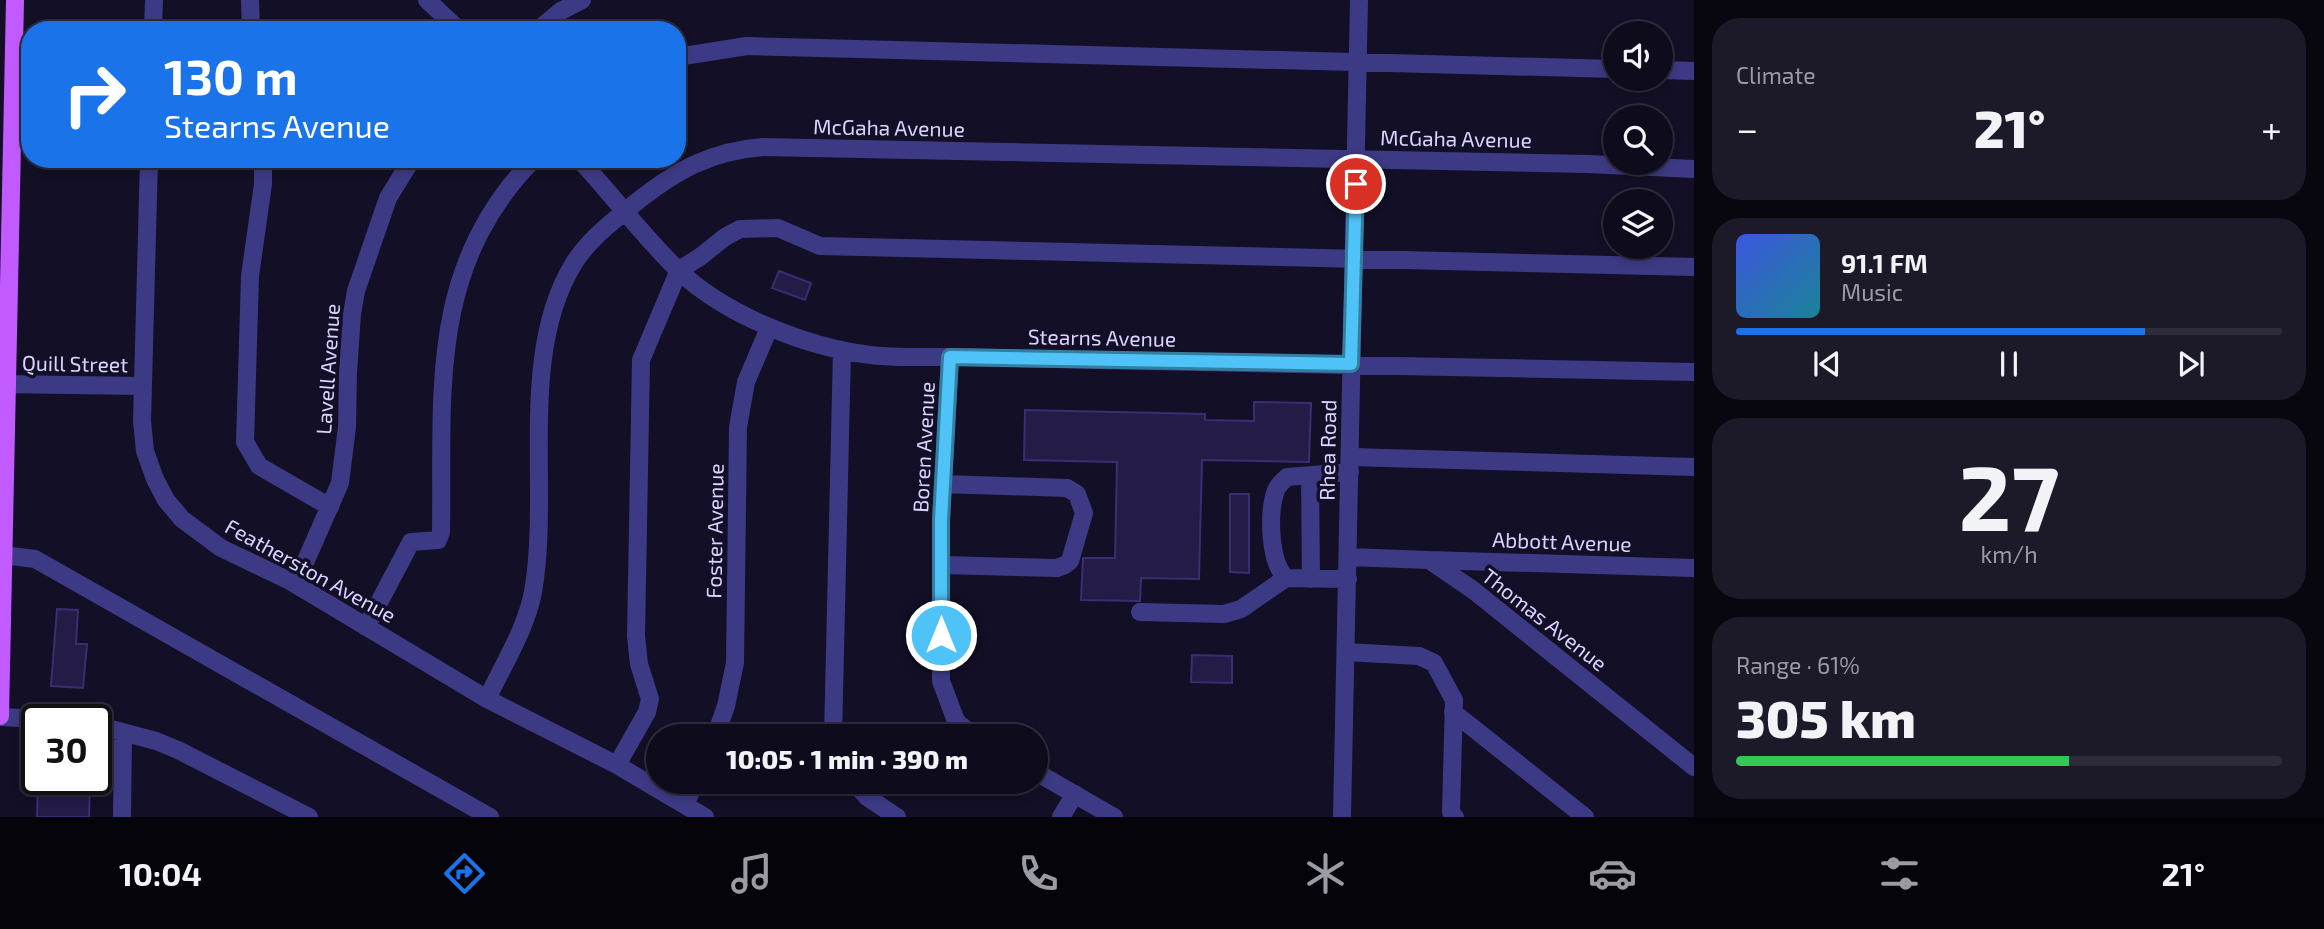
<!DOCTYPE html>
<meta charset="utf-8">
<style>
:root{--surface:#0e0b1c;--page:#1c1929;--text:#f1f3f6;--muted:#9b9ba3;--line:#2e2b3b;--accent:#1a73e8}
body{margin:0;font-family:"Exo 2",sans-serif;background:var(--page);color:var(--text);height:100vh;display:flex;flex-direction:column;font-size:26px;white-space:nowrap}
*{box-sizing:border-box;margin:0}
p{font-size:23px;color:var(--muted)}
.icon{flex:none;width:38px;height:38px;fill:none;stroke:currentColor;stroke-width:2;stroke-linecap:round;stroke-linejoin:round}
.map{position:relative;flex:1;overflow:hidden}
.side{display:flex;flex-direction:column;gap:18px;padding:18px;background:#08060f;width:630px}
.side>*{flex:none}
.guide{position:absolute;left:21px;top:21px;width:665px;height:147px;border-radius:28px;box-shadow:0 4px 10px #0003,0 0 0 2px var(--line);background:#1a73e8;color:#fff;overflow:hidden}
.buttons{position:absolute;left:1603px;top:21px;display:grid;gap:14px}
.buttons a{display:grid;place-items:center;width:70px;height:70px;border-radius:50%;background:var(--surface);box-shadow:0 4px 10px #0003,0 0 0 2px var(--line);font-size:35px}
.speed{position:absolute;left:21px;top:704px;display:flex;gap:14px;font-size:35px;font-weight:700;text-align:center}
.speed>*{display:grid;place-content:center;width:91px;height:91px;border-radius:50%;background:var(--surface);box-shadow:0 4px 10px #0003,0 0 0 2px var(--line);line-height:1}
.speed .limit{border:4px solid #111;border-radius:10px;background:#fff;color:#111}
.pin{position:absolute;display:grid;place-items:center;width:60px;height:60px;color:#fff;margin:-30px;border:4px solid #fff;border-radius:50%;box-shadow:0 2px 7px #0007}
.me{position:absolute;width:77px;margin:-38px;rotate:0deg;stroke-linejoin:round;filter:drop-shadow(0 0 5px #0008)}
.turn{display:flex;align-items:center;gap:24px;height:147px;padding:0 28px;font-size:32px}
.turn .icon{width:91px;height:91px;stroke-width:2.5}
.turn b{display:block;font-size:49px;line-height:60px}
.big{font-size:52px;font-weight:800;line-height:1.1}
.side .tile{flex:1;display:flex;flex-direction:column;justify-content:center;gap:10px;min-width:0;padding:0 24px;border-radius:28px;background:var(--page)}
.side .dial{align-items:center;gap:0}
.dial b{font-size:91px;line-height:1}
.song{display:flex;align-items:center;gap:21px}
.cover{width:84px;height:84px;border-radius:10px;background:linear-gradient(135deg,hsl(230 70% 55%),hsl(190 70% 35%))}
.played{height:7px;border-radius:4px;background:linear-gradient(90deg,var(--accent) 75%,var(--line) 75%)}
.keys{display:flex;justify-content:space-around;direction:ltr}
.heat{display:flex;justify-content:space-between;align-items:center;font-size:38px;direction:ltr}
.charge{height:10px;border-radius:5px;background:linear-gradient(90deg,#34c759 61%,var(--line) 0)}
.trip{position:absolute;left:646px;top:724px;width:402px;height:70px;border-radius:35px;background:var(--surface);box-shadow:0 4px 10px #0003,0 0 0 2px var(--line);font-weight:800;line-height:70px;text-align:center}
.dock{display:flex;height:112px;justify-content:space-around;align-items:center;background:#06040b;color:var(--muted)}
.dock .icon{width:49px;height:49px}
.dock .active{color:var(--accent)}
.dock b{font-size:32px;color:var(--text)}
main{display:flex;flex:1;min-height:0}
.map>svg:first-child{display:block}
</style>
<main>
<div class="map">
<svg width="1694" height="817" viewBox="0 0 1694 817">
<rect width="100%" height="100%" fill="#130f26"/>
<!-- building -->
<path fill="#241b47" stroke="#3b2d73" stroke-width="2" d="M 779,271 L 811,283 L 805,300 L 772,288 Z
M 1254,402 L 1311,403 L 1309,462 L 1202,460 L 1199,579 L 1141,578 L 1140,601 L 1081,600 L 1083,558 L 1115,558 L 1117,462 L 1024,460 L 1025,410 L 1205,414 L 1205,420 L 1254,421 Z
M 1230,494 L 1249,494 L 1249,573 L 1230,572 Z
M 57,609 L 78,610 L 76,644 L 87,644 L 83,688 L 51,686 Z
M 1192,655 L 1232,656 L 1232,683 L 1191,682 Z
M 38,779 L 90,779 L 89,817 L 37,817 Z"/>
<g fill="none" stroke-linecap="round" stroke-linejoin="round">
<!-- minor -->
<path stroke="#3d3a85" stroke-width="18" d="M 250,0 L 251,30
M 427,0 L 459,30
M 153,30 L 154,0
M 538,30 L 561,11 L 582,0
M 677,57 L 747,46 L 1615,69
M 1661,70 L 1694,71
M 149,159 L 142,421 L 145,451 L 155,479 L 166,500 L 182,519 L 221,548 L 290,581 L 487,699 L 617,765 L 705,817
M 263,159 L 263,184 L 250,276 L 245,442 L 259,466 L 330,507
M 579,159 C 613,196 643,236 678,270 C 725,315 806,347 870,355 C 896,358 924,357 950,357 L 1694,372
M 950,357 L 941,520 L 941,681 L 956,721 L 974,737
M 0,384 L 142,386
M 1350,457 L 1694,467
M 1310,476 L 1311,579
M 3,555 L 35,559 L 490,817
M 1348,557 L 1429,560 L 1473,590 L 1694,767
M 1429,560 L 1694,568
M 941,565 L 1057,568 L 1065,565 L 1070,561 L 1084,513 L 1077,494 L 1067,488 L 943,484
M 1348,579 L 1286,578 C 1269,562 1268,512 1276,490 C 1278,485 1283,481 1287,477 L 1350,472
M 290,581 L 304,565 L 340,483 L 347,427 L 348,373 L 352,314 L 356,291 L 388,198 L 412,159
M 1140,612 L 1224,614 L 1241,609 L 1286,578
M 366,627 L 411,542 L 438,540 L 441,532 C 443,394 427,267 534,159
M 1346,652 L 1419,656 L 1434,663 L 1454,700 L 1451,812 L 1455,817
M 487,699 C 503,665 526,629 533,592 C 551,489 517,355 574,263 C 589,239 613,221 634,204 C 675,171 710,151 763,147 L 1588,164 L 1694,169
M 1453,712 L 1585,817
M 0,717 L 41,719
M 96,725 L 156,741 L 178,750 L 309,817
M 715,737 L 726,706 L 735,663 L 738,427 L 746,382 L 769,328
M 833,737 L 842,350
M 617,765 L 647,712 L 650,699 L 639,664 L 636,636 L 641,360 L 679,270 L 700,257 L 725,237 L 740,229 L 778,228 L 820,246 L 1694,267
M 1036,772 L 1114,817
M 854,782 L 867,797 L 897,817
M 685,804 L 696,782
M 122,817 L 123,732
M 1061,817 L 1075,794
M 1342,817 L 1359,0"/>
<!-- major -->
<path stroke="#c25bff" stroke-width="18" d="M 0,716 L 15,0"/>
</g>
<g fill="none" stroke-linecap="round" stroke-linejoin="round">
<defs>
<path id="route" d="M 941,635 L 941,520 L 950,357 L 1351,364 L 1356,184"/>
</defs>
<!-- route casing -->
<use href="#route" stroke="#337fa1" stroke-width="18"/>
<!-- route -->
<use href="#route" stroke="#4fc3f7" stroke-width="12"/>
</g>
<g text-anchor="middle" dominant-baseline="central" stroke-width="7" stroke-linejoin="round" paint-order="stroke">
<!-- street labels -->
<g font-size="21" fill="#d9d4ff" stroke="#130f26">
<text transform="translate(889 127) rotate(1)">McGaha Avenue</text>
<text transform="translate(1456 138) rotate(1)">McGaha Avenue</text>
<text transform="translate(1102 337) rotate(1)">Stearns Avenue</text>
<text transform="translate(75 363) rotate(1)">Quill Street</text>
<text transform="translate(327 369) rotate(-86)">Lavell Avenue</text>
<text transform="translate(923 447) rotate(-87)">Boren Avenue</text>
<text transform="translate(1327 450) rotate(-89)">Rhea Road</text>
<text transform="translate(714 531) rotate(-89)">Foster Avenue</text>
<text transform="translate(1562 541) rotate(2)">Abbott Avenue</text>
<text transform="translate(311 570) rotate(29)">Featherston Avenue</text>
<text transform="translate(1545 619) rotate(38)">Thomas Avenue</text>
</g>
</g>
</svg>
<div class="buttons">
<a><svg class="icon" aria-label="sound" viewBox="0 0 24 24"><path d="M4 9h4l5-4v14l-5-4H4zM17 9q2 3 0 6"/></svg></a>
<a><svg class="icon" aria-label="search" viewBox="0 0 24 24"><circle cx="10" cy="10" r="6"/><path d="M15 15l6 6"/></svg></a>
<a><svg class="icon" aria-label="layers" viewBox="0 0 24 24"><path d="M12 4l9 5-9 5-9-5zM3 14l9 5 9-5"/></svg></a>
</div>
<div class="speed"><div class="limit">30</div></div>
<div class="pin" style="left:1356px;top:184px;background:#d93025"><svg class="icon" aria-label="arrive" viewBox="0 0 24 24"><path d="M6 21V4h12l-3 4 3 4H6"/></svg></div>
<svg class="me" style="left:941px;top:635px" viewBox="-20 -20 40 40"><circle r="17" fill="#4fc3f7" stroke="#fff" stroke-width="3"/><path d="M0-11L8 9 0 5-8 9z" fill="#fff"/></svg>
<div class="trip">10:05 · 1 min · 390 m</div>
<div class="guide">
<div class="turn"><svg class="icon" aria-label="right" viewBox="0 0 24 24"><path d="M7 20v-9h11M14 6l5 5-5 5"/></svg><div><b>130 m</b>Stearns Avenue</div></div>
</div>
</div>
<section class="side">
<div class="tile"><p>Climate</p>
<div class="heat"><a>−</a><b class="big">21°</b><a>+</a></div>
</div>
<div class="tile">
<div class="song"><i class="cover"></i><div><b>91.1 FM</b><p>Music</p></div></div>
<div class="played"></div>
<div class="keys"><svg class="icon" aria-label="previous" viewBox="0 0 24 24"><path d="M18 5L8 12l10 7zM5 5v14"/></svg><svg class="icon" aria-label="pause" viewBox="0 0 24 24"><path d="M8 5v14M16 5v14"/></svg><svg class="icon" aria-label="next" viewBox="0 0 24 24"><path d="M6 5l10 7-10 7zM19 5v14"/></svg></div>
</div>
<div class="tile dial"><b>27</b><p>km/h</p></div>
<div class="tile"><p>Range · 61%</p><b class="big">305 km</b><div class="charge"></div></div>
</section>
</main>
<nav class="dock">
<b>10:04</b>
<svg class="icon active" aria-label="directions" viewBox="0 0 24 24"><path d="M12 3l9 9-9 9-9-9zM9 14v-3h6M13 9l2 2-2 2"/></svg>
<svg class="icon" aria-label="music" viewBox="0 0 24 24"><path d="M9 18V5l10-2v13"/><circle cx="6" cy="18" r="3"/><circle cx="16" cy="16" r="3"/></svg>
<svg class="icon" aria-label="phone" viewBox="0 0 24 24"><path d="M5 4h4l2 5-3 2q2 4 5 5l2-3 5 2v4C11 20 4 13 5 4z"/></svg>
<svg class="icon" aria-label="climate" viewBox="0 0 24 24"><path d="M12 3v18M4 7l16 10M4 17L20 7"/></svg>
<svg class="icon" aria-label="car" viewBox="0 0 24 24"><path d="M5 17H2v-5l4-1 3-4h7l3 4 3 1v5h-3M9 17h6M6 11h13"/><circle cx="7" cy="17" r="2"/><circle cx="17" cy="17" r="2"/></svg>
<svg class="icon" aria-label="filters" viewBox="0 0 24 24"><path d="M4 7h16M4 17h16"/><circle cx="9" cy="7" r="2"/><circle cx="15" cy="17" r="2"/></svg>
<b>21°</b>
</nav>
